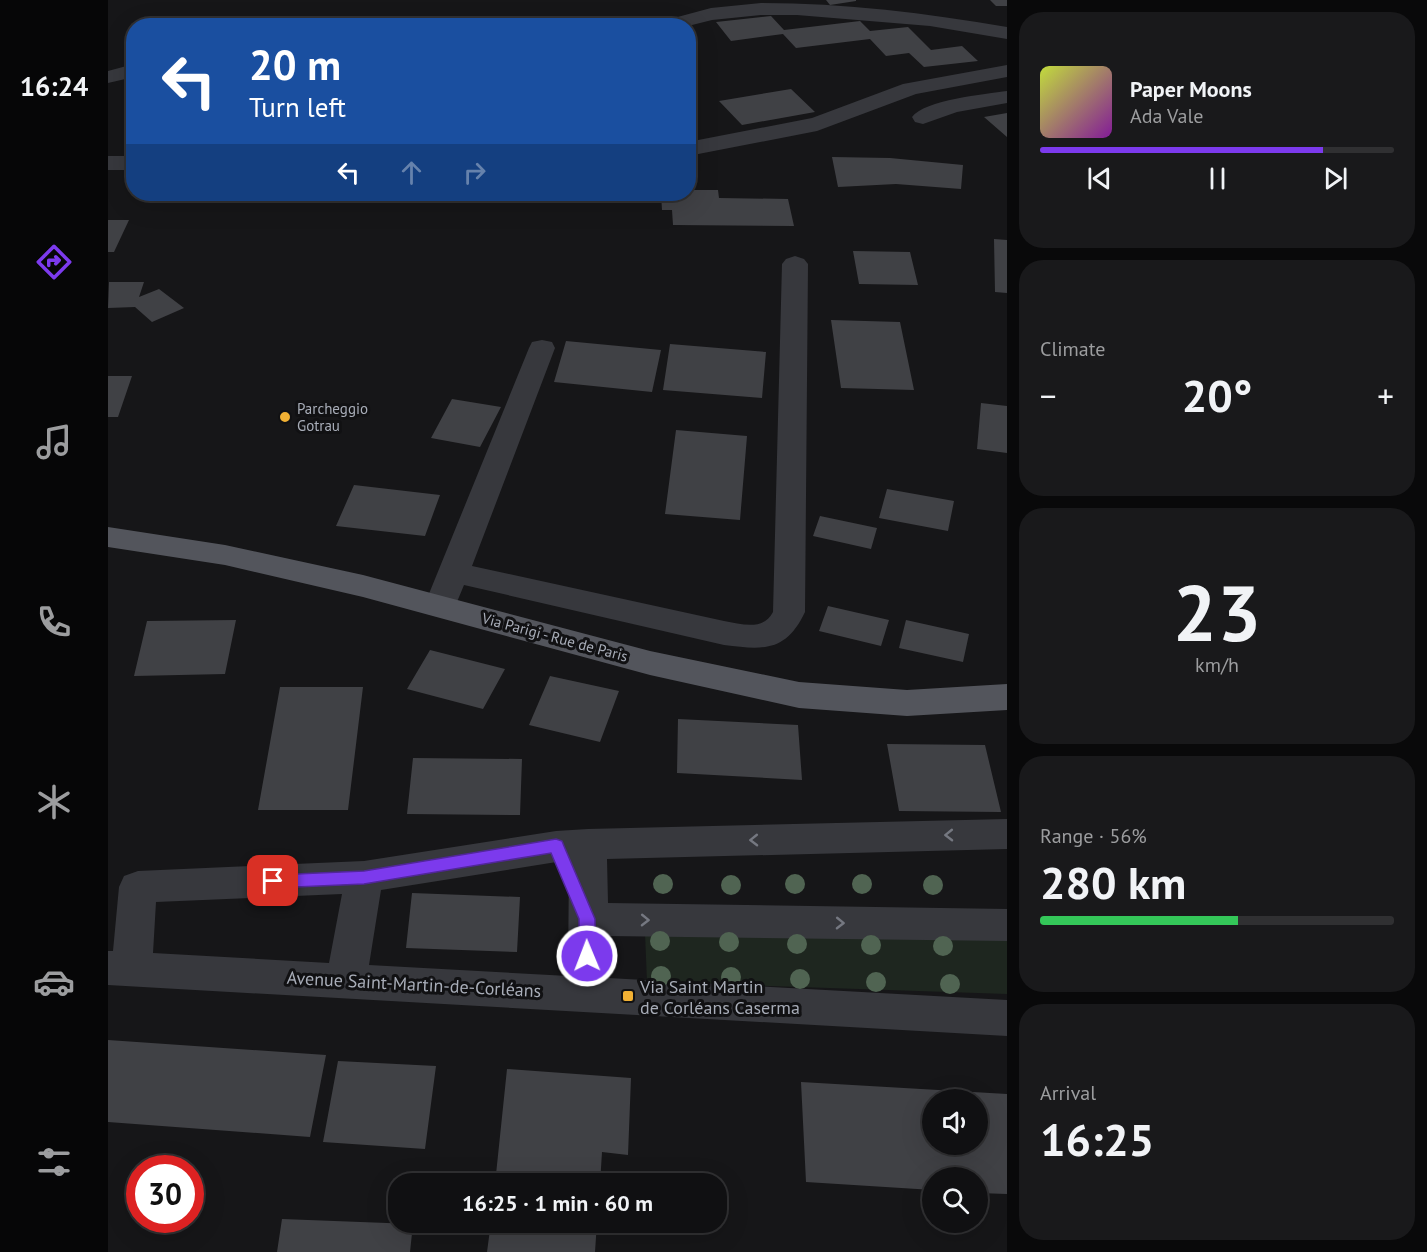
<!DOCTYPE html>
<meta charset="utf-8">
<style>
:root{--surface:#101012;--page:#19191b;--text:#f1f3f6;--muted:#9c9d9f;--line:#303032;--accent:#7c3aed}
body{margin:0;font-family:"PT Sans",sans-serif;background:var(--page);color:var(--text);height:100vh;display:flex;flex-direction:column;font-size:22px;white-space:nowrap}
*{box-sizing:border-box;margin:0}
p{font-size:20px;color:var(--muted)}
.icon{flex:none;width:33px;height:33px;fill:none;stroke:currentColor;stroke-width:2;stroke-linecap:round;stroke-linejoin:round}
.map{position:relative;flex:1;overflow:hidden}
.panel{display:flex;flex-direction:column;gap:12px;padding:12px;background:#09090a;width:420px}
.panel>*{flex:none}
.hud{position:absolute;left:18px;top:18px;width:570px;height:183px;border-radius:24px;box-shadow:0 6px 24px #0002,0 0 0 2px var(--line);background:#1a4fa0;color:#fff;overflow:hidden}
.tools{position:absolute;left:814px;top:1089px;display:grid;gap:12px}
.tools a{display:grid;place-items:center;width:66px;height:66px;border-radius:50%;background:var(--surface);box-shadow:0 6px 24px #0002,0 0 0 2px var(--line);font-size:30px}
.speed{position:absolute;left:18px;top:1155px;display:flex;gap:12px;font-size:30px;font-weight:700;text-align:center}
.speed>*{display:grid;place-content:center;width:78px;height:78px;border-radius:50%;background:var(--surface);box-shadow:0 6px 24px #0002,0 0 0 2px var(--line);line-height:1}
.speed .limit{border:9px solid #d22;background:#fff;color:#111}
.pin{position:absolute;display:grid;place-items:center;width:51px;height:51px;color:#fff;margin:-26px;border-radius:12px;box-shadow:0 3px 9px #0006}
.me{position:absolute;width:66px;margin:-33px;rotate:359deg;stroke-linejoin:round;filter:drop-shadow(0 0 4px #0008)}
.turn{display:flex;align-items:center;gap:21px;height:126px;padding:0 24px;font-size:27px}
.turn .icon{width:78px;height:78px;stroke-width:2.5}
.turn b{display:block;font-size:42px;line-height:51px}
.lanes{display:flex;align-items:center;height:57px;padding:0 24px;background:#0003;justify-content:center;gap:30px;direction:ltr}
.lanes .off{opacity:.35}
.big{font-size:45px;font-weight:800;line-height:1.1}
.panel .card{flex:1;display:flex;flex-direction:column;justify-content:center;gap:9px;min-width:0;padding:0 21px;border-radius:24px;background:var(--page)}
.panel .dial{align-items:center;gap:0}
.dial b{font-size:78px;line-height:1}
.song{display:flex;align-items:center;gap:18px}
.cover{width:72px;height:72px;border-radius:9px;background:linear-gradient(135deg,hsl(70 70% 55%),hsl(290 70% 35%))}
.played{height:6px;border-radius:3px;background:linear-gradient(90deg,var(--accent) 80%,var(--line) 80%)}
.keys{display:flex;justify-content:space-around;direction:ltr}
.heat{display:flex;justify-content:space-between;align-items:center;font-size:33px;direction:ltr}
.charge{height:9px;border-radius:4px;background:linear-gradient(90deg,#34c759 56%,var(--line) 0)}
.trip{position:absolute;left:280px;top:1173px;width:339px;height:60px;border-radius:24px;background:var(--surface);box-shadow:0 6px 24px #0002,0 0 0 2px var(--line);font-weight:800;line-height:60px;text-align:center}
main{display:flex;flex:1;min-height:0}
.dock{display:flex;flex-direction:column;width:108px;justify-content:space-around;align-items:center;background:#060607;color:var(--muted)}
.dock .icon{width:42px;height:42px}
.dock .on{color:var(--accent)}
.dock b{font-size:27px;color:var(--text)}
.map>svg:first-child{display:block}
</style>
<main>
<nav class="dock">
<b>16:24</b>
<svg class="icon on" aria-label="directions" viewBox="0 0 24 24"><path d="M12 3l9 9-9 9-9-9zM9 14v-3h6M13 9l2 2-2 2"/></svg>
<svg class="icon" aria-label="music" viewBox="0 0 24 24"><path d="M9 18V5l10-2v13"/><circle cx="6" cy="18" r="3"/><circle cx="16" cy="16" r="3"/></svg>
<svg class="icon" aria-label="phone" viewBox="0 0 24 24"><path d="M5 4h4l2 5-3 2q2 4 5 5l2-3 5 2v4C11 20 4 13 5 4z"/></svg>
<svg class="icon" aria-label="climate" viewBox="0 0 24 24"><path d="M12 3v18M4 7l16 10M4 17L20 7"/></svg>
<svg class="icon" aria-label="car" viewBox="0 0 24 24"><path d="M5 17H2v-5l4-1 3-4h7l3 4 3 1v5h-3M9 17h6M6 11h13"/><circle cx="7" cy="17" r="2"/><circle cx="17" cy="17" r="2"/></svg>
<svg class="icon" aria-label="filters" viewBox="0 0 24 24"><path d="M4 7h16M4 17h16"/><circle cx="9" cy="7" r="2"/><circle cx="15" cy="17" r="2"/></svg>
</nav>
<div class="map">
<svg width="899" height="1252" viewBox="0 0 899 1252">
<rect width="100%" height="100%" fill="#161618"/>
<!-- green -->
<path fill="#1e261f" d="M 537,933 L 899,937 L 899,994 L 539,982 Z"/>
<!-- building -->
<path fill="#404145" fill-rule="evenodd" d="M 718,0 L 748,0 L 748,1 L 722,5 Z
M 882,0 L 899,0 L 899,6 L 888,6 Z
M 663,16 L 676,30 L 752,21 L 762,31 L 800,27 L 823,50 L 854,46 L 870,61 L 816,67 L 801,53 L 778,56 L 762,39 L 688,48 L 675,34 L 623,41 L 608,22 Z
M 683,89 L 707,112 L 634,125 L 611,101 Z
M 899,113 L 899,137 L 876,117 Z
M 724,157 L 782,158 L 855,165 L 853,189 L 788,184 L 730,187 Z
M 580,190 L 610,190 L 611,198 L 680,199 L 686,226 L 565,225 L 564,210 L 554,210 L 553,194 L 580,194 Z
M 72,194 L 148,194 L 144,203 L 69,201 Z
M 0,220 L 21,220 L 6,252 L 0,252 Z
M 886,239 L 899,240 L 899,293 L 887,292 Z
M 745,251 L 802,252 L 810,285 L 751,284 Z
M 1,282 L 36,282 L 31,297 L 51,289 L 76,308 L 44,322 L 27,307 L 0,308 Z
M 723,320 L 792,322 L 806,390 L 733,388 Z
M 458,341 L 553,350 L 544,392 L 446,382 Z
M 562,344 L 658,352 L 654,398 L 555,390 Z
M 0,376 L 24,376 L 10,417 L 0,417 Z
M 344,399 L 393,407 L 372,447 L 323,438 Z
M 873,403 L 899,406 L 899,453 L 869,449 Z
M 568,430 L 639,436 L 632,520 L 557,514 Z
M 246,485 L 332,495 L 317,536 L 228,526 Z
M 779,489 L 846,501 L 840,531 L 771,518 Z
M 712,516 L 769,528 L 763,549 L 705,536 Z
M 720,606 L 781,620 L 773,646 L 711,631 Z
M 128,620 L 117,674 L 26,676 L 39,621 Z
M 798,620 L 861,634 L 855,662 L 791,648 Z
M 322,650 L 397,669 L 375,709 L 299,689 Z
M 442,676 L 511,691 L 492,742 L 421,725 Z
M 172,687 L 255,687 L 240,810 L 150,810 Z
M 570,719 L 690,725 L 694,780 L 569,773 Z
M 779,744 L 877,745 L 893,812 L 791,811 Z
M 305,758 L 414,759 L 412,815 L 299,814 Z
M 304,893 L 412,897 L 409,952 L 298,948 Z
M 0,1040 L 218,1055 L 202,1137 L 0,1122 Z
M 230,1061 L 328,1066 L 317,1149 L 215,1142 Z
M 399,1069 L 523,1078 L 520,1155 L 494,1152 L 492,1184 L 387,1184 Z
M 693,1082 L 899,1094 L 899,1194 L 870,1193 L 870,1178 L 825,1178 L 825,1190 L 698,1182 ZM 825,1100 L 870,1100 L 870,1144 L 825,1144 Z
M 174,1219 L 305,1224 L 302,1252 L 169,1252 Z
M 383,1222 L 489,1222 L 487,1252 L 379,1252 Z"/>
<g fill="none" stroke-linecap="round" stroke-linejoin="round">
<!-- minor -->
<path fill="#37383d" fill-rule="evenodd" d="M 653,3 C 736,3 818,13 899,27 L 899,39 L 822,26 L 689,15 L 653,15 L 604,20 L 580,26 L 548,26 L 551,22 L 603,8 Z
M 26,64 L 26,77 L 0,83 L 0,71 Z
M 899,65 L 899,77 L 808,94 L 709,131 L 580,156 L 580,142 L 704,118 L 795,84 Z
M 899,91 L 899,103 L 849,112 L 815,124 L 807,122 L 804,117 C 816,100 878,94 899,91 Z
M 0,156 L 26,156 L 26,170 L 0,170 Z
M 687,256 L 696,259 L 700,264 L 697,612 C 678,652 656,650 616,645 L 356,585 L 344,614 L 332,617 L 320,614 L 316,606 L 421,348 L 424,342 L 434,340 L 444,342 L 447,348 L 364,566 L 616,621 C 634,624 655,631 665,612 L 674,264 L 678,259 Z
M 899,819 L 899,849 L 499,859 L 500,903 L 899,909 L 899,941 L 500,936 L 500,978 L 899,1000 L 899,1036 L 0,985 L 0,951 L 5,951 L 11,887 L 16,876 L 30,871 L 256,861 L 448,831 L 480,829 ZM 461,860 L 460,976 L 261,965 L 273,890 ZM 234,894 L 221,963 L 45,953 L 48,902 Z"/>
<!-- major -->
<path fill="#53555c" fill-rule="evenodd" d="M 0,527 L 117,545 L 255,575 L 542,651 L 691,682 L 799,690 L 899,684 L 899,710 L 799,716 L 691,708 L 542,675 L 255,597 L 117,565 L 0,547 Z"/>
</g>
<!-- trees -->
<g fill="#506452">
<circle cx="555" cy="884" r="10"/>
<circle cx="687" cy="884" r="10"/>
<circle cx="754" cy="884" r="10"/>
<circle cx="623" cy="885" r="10"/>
<circle cx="825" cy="885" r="10"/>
<circle cx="552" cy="941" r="10"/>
<circle cx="621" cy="942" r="10"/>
<circle cx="689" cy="944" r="10"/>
<circle cx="763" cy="945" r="10"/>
<circle cx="835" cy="946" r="10"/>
<circle cx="553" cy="976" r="10"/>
<circle cx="623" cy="977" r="10"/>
<circle cx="692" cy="979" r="10"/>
<circle cx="768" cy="982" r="10"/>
<circle cx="842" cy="984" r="10"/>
</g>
<!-- one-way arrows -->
<defs><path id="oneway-chevron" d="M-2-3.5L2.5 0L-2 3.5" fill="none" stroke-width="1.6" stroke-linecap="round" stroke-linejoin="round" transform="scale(1.5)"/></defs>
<g stroke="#757881">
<use href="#oneway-chevron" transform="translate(841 835) rotate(179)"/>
<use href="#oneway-chevron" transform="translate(646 840) rotate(179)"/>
<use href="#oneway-chevron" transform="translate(537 920) rotate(1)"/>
<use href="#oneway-chevron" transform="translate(732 923) rotate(1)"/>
</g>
<!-- route -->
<path fill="#7c3aed" stroke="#51269a" stroke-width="1.5" d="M 448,839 L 454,841 L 456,846 L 487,919 L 488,956 L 485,961 L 479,963 L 473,961 L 471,956 L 471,919 L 443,853 L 256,884 L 165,888 L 160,886 L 157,881 L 160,877 L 165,875 L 256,871 Z"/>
<!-- markers -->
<g fill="#f2b134" stroke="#111113" stroke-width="2">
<circle cx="177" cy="417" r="6"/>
<rect x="514" y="990" width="12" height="12" rx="3"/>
</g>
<g text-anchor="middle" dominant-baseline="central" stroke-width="6" stroke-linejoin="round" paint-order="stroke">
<!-- poi labels -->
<g font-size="15" fill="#a8adb8" stroke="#111113" text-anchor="start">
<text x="189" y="408">Parcheggio<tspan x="189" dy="17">Gotrau</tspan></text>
</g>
<!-- street labels -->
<g font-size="15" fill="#a8adb8" stroke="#111113">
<text transform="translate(447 637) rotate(15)">Via Parigi - Rue de Paris</text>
</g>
<!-- near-street labels -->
<g font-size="18" fill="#a8adb8" stroke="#111113">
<text transform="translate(306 984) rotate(3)">Avenue Saint-Martin-de-Corléans</text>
</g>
<!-- near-poi labels -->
<g font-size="18" fill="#a8adb8" stroke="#111113" text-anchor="start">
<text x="532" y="986">Via Saint Martin<tspan x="532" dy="21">de Corléans Caserma</tspan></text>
</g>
</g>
</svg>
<div class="tools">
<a><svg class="icon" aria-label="sound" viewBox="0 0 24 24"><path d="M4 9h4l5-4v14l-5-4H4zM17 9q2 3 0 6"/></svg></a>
<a><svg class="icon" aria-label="search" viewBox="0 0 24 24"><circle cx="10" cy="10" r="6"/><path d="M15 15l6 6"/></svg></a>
</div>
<div class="speed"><div class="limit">30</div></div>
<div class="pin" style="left:165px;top:881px;background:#d93025"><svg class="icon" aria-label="arrive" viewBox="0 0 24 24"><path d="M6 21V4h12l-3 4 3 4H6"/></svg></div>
<svg class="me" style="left:479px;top:956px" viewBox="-20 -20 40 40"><circle r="17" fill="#7c3aed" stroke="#fff" stroke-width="3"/><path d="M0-11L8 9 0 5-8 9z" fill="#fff"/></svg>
<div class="trip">16:25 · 1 min · 60 m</div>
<div class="hud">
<div class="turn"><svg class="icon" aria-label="left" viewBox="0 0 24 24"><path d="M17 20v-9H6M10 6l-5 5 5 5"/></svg><div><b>20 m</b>Turn left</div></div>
<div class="lanes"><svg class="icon" aria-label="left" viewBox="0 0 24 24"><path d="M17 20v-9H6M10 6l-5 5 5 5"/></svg><svg class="icon off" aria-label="ahead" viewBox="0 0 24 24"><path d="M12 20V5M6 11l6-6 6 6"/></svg><svg class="icon off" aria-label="right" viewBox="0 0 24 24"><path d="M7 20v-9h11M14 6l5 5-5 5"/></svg></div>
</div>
</div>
<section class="panel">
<div class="card">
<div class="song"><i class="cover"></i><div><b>Paper Moons</b><p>Ada Vale</p></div></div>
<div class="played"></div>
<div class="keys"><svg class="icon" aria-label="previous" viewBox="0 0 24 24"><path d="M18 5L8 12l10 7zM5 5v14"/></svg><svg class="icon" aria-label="pause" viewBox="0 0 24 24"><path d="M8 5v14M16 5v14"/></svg><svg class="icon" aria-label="next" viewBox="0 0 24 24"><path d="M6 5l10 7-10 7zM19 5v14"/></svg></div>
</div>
<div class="card"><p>Climate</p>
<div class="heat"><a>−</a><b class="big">20°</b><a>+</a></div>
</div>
<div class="card dial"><b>23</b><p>km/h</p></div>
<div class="card"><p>Range · 56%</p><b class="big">280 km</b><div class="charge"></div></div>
<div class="card"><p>Arrival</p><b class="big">16:25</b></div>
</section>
</main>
